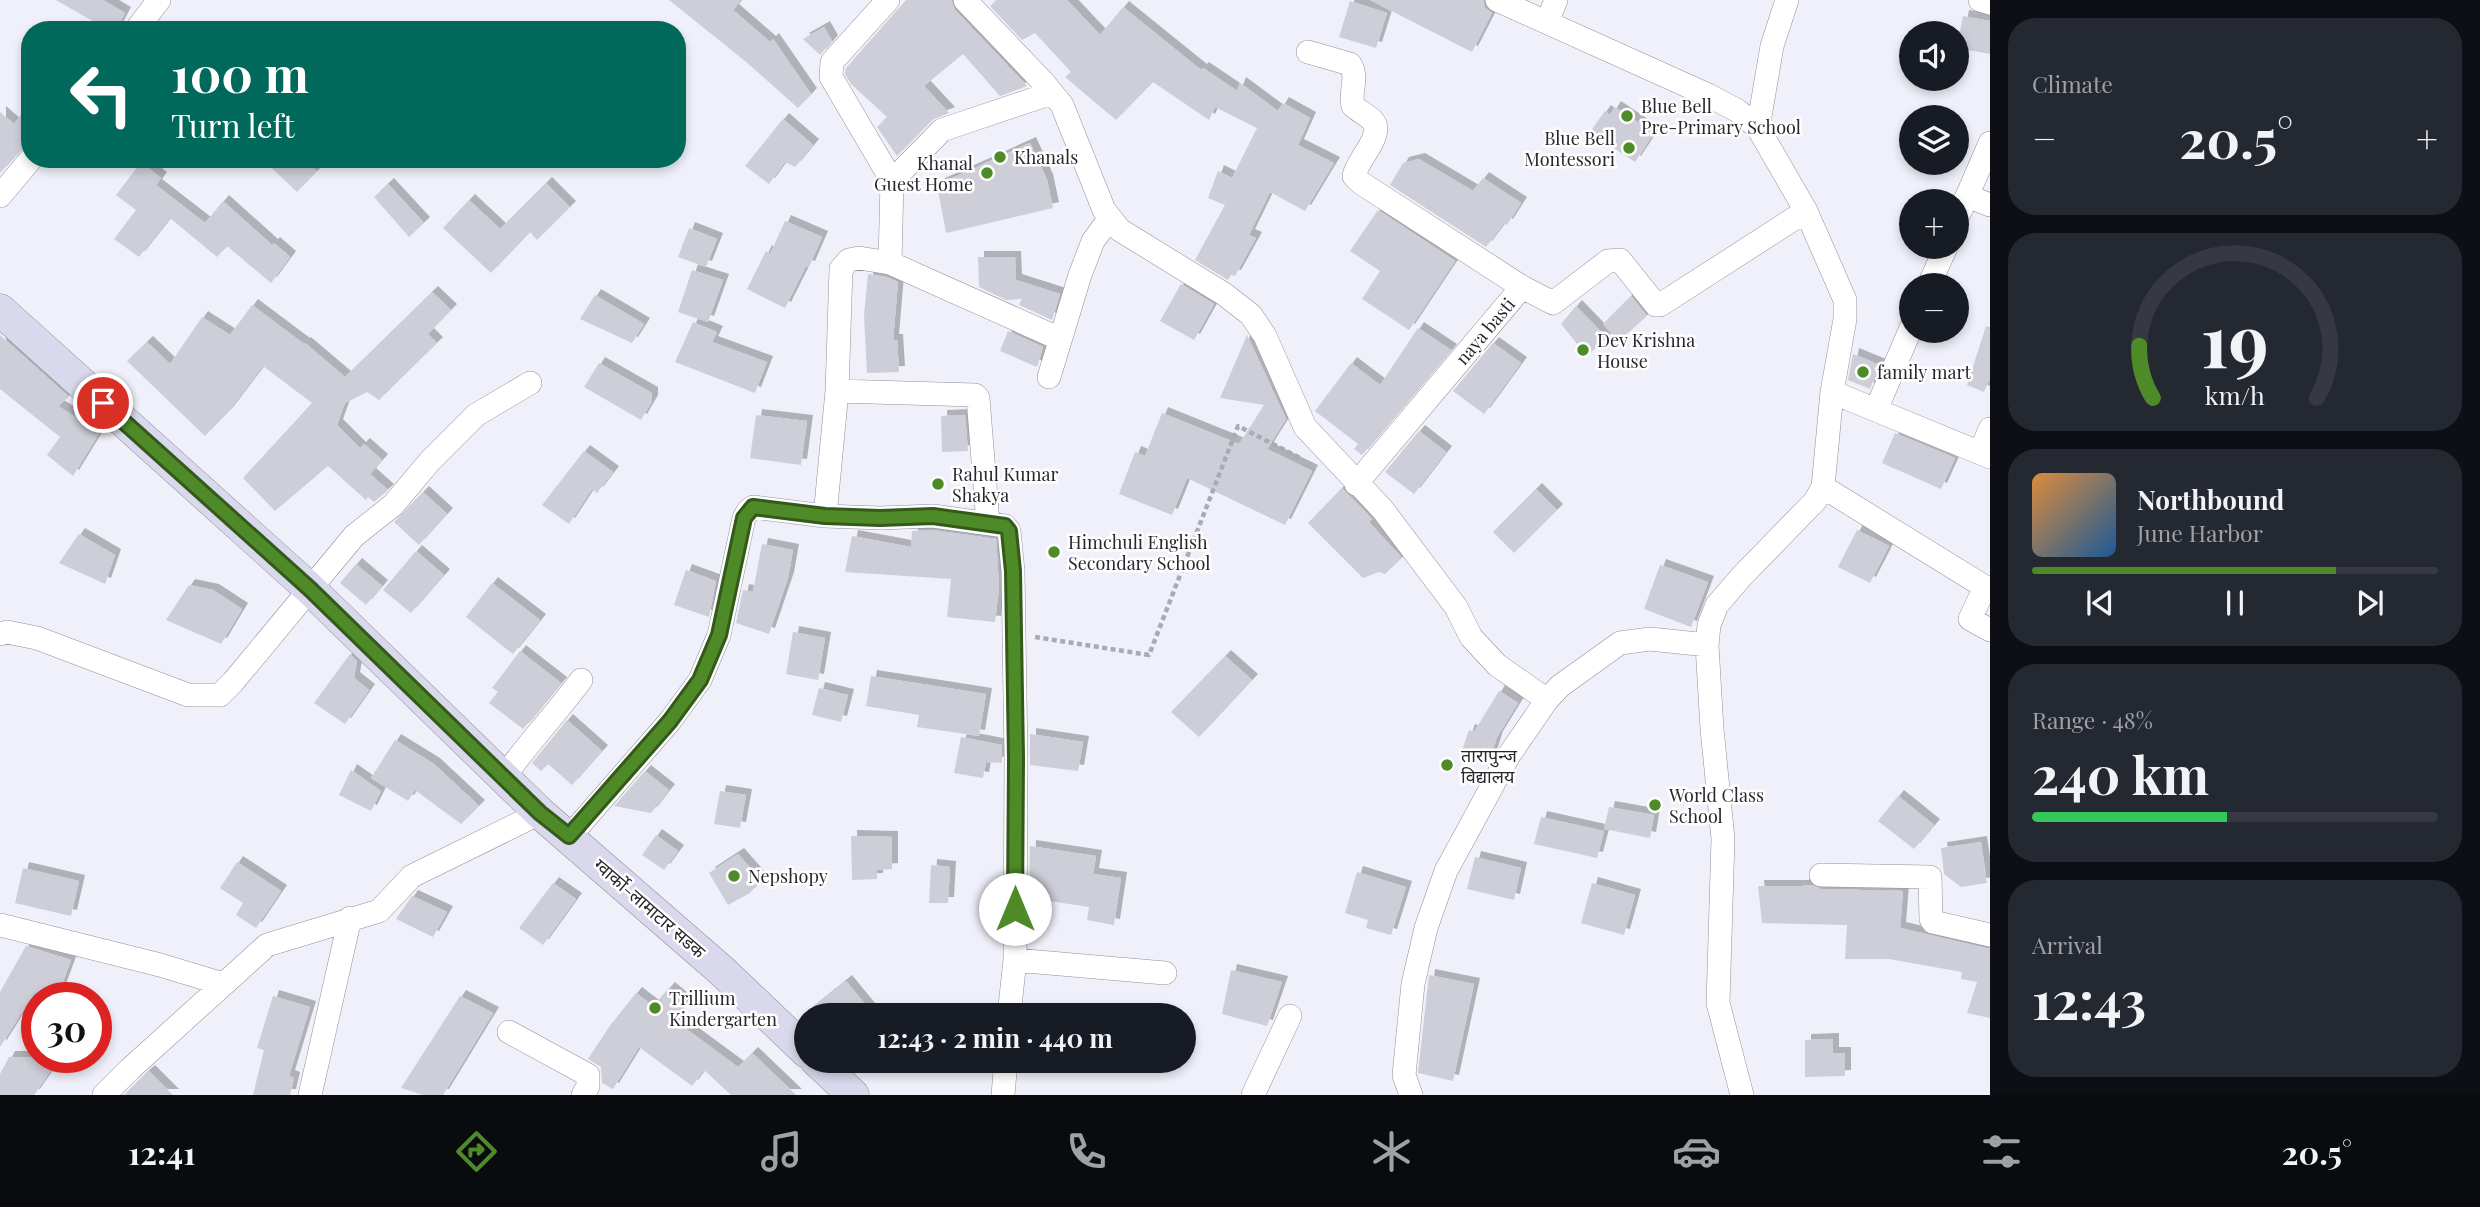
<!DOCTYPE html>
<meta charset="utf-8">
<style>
:root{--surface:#171b24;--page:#242831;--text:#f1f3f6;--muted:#9ea1a6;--line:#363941;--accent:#4e8a28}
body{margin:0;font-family:"Playfair Display","Noto Sans Devanagari",serif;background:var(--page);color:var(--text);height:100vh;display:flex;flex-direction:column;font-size:26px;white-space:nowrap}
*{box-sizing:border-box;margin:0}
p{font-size:23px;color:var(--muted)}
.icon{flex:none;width:38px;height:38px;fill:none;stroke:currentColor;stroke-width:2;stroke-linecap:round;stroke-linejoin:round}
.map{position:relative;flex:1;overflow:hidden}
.panel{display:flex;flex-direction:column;gap:18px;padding:18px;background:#0d0f14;width:490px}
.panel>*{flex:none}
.banner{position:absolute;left:21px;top:21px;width:665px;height:147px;border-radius:28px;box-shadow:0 4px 10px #0003;background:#00695c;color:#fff;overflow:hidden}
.tools{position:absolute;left:1899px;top:21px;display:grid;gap:14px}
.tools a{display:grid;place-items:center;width:70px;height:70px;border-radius:50%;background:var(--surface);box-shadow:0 4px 10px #0003;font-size:35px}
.speed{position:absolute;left:21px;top:982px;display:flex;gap:14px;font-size:35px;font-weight:700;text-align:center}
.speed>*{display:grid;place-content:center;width:91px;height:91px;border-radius:50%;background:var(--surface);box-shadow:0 4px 10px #0003;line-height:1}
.speed .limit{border:10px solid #d22;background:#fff;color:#111}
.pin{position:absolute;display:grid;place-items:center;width:60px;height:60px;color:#fff;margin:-30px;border:4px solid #fff;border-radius:50%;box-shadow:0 2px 7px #0007}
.me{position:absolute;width:77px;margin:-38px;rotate:0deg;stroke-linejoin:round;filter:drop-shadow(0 0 5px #0008)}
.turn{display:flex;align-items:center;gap:24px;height:147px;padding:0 35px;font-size:32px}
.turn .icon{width:91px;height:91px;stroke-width:2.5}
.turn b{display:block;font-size:49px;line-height:60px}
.big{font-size:52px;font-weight:700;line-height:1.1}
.panel .card{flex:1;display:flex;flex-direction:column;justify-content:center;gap:10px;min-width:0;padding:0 24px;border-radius:28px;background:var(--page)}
.panel .dial{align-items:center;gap:0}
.dial svg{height:182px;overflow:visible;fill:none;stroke:var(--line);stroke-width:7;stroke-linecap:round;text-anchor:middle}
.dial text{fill:var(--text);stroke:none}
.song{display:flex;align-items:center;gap:21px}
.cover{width:84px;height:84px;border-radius:10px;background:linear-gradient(135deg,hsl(30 70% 55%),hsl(210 70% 35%))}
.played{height:7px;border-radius:4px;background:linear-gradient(90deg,var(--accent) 75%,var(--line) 75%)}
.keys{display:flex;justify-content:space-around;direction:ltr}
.heat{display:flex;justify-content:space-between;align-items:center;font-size:38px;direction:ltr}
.charge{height:10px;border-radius:5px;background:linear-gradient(90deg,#34c759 48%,var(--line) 0)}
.trip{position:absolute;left:794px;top:1003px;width:402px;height:70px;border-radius:35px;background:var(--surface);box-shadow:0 4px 10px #0003;font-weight:700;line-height:70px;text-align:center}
.menu{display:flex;height:112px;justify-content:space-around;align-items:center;background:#090b0e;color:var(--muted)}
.menu .icon{width:49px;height:49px}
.menu .selected{color:var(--accent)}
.menu b{font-size:32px;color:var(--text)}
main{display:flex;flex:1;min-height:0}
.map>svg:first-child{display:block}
</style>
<main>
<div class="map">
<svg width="1990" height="1095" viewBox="0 0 1990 1095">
<defs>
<filter id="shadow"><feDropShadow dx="6" dy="-6" stdDeviation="0" flood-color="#0004"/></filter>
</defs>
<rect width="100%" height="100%" fill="#f0f0fa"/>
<!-- building -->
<path fill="#ceced8" filter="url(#shadow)" d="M 56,0 L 103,0 L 125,13 L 116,30 L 108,30 Z
M 669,0 L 741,0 L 733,10 L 770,42 L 773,39 L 811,94 L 798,108 L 745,61 Z
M 906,0 L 951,0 L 955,10 L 1027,86 L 1000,96 L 963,54 L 924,86 L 949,113 L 932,120 L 897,156 L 877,127 L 887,117 L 851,84 L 845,74 L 846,68 Z
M 996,0 L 1067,0 L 1100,35 L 1123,7 L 1201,70 L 1203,68 L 1237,91 L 1240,83 L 1278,111 L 1283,103 L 1310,118 L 1298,145 L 1334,163 L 1305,211 L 1270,192 L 1249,235 L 1256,238 L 1235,276 L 1231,275 L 1228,280 L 1195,260 L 1225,205 L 1208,198 L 1218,171 L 1232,178 L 1257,128 L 1215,107 L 1209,120 L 1153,82 L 1116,120 L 1065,77 L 1071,72 L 1035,33 L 1022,40 L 990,6 Z
M 1370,0 L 1483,0 L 1485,8 L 1492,13 L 1472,52 Z
M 1350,1 L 1387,13 L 1376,48 L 1339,37 Z
M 1963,16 L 1990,21 L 1990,54 L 1957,48 Z
M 824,27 L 832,41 L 820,55 L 803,39 Z
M 30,103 L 30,140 L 0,173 L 0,112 L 14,124 Z
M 1615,107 L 1654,133 L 1635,162 L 1590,132 L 1605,111 L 1610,115 Z
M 783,119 L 813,145 L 795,167 L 785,162 L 769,184 L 745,166 Z
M 1030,143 L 1047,180 L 1053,208 L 946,233 L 937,185 Z
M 262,159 L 304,159 L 317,171 L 297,192 Z
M 1419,159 L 1473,191 L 1483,178 L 1521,203 L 1507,225 L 1504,223 L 1486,247 L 1390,185 L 1403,163 Z
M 141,162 L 161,178 L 156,185 L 205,223 L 223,201 L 272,245 L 274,243 L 290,257 L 271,283 L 227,246 L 217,257 L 170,218 L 139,257 L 114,239 L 136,210 L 116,195 Z
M 546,183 L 570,207 L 537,240 L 530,232 L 491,273 L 443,228 L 469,200 L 500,229 Z
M 388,184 L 424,223 L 409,237 L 374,197 Z
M 1378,210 L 1455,261 L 1409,330 L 1362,299 L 1380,271 L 1350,251 Z
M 785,221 L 822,237 L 809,267 L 806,266 L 785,308 L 747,289 L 766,251 L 770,254 Z
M 689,228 L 717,239 L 706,267 L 678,257 Z
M 978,257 L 1015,257 L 1016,280 L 1060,294 L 1052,320 L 1019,305 L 1022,299 L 1006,300 L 979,287 Z
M 692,270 L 723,280 L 708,322 L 678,312 Z
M 868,274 L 886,277 L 898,282 L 893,340 L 897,340 L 899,372 L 867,373 L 864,315 Z
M 1181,284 L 1214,304 L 1194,340 L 1160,321 Z
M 432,292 L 451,310 L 428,334 L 437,343 L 379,400 L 367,392 L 345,403 L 337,425 L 360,448 L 364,444 L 382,460 L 370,474 L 388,490 L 374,502 L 368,497 L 366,500 L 328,466 L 275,511 L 243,478 L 312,403 L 263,366 L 227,413 L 205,436 L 127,361 L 147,342 L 170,364 L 202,317 L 230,335 L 252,305 L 304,344 L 305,343 L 345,377 Z
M 595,295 L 644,324 L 632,343 L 580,319 Z
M 1631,296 L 1647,316 L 1619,341 L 1603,324 Z
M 1576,306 L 1607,338 L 1587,356 L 1561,324 Z
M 693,322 L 717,332 L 712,342 L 767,362 L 755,393 L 675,362 Z
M 1986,326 L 1990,327 L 1990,378 L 1984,392 L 1967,385 Z
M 1418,328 L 1451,350 L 1362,455 L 1354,449 L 1358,444 L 1315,411 L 1351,363 L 1380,385 Z
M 1008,331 L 1043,347 L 1037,367 L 1000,351 Z
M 0,335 L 69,397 L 58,406 L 100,432 L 73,476 L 47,455 L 60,437 L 0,389 Z
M 1247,335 L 1286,419 L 1267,449 L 1312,471 L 1285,525 L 1187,478 L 1172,515 L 1119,494 L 1135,452 L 1145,456 L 1162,413 L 1239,444 L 1264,405 L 1220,398 Z
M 1493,343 L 1521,363 L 1484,414 L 1453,391 Z
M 1853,354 L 1880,365 L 1870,389 L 1848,380 Z
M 599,363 L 652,393 L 652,401 L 641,420 L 584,387 Z
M 756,415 L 807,421 L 801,465 L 750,458 Z
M 965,415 L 968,451 L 942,452 L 941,416 Z
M 1419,431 L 1446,452 L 1414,494 L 1385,472 Z
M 1895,433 L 1955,458 L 1941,489 L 1882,463 Z
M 584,451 L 613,472 L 597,493 L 592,489 L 569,524 L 542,505 Z
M 1342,488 L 1372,519 L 1369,522 L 1402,558 L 1385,574 L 1379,572 L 1363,578 L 1308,523 Z
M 1536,489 L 1557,510 L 1514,553 L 1493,532 Z
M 423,492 L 447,514 L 419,545 L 394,522 Z
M 932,530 L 996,539 L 999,587 L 995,622 L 947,617 L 951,579 L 845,572 L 852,536 L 911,547 L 912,531 Z
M 1857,530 L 1889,546 L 1870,583 L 1838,567 Z
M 79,534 L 115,555 L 105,584 L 59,563 Z
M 762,544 L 793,550 L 788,578 L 769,634 L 736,623 L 743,590 L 753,592 Z
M 416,551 L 444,575 L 411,613 L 383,590 Z
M 356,564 L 382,586 L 366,605 L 340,583 Z
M 1660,565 L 1708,582 L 1691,627 L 1644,609 Z
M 686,570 L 716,581 L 709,617 L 674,605 Z
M 492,583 L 540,620 L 513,654 L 466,617 Z
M 189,585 L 213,590 L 242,609 L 221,644 L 166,620 Z
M 793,632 L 825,638 L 818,680 L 786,674 Z
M 520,651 L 561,683 L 523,729 L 489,703 L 498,692 L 492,688 Z
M 350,654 L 357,661 L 354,678 L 369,690 L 345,724 L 314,703 Z
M 1225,656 L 1252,680 L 1199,737 L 1171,712 Z
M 871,676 L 986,694 L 979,736 L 917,727 L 919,715 L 866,706 Z
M 819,688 L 848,695 L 841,722 L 812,715 Z
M 1499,691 L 1518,703 L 1497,737 L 1488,765 L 1460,756 L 1469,730 L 1474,732 Z
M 567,720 L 602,751 L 572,785 L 548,764 L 541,771 L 532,763 Z
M 1030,734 L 1083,742 L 1078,771 L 1030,765 Z
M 961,737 L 1002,745 L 1002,763 L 986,762 L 983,778 L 954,773 Z
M 395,740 L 434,764 L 479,806 L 461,824 L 415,790 L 408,801 L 371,778 Z
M 351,770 L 381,791 L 371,811 L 339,795 Z
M 645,771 L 669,790 L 651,813 L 614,806 Z
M 720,791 L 746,795 L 740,828 L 714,824 Z
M 1898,796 L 1934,825 L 1914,849 L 1878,821 Z
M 1609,807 L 1654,815 L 1650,838 L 1604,829 Z
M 1541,817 L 1604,831 L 1597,858 L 1534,844 Z
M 656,835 L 678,851 L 664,870 L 642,855 Z
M 851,836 L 892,837 L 892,869 L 877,870 L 877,879 L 852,880 Z
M 1981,842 L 1987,883 L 1961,887 L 1944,874 L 1941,848 Z
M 1030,846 L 1096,856 L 1093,874 L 1121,878 L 1114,925 L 1087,920 L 1089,907 L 1029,898 Z
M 738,854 L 761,880 L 750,893 L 728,905 L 709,873 Z
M 1475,857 L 1521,868 L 1514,900 L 1467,889 Z
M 237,862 L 281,891 L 256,928 L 236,915 L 243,903 L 220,888 Z
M 931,865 L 950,867 L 948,903 L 929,903 Z
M 23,868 L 79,881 L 71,916 L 15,903 Z
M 1357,872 L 1406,887 L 1391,935 L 1366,928 L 1368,920 L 1345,913 Z
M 553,883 L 576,899 L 543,945 L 519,928 Z
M 1592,883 L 1635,895 L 1624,935 L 1581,923 Z
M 1803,885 L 1812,885 L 1821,889 L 1903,891 L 1900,928 L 1990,949 L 1990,1018 L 1967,1013 L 1977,982 L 1961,979 L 1962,972 L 1889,959 L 1845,959 L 1847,925 L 1762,923 L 1758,886 L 1803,886 Z
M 412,896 L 447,912 L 433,937 L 396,919 Z
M 26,946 L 71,960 L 57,998 L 35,992 L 0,1047 L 0,992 Z
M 1231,970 L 1282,982 L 1267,1026 L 1222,1014 Z
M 1429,975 L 1474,984 L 1453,1081 L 1418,1073 Z
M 846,981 L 874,1015 L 804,1015 Z
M 669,988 L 688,1004 L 674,1020 L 738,1067 L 752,1053 L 796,1095 L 731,1095 L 704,1070 L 692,1086 L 639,1047 L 613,1089 L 602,1083 L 601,1067 L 588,1059 L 609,1027 L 636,993 L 653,1006 Z
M 273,996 L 310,1007 L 289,1076 L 294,1078 L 290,1095 L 253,1095 L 264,1050 L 257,1048 Z
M 460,996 L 493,1013 L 443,1095 L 423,1095 L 401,1088 Z
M 1833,1039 L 1833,1053 L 1845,1053 L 1845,1076 L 1805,1077 L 1805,1040 Z
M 9,1057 L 60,1057 L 34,1095 L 0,1095 L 0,1074 Z
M 149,1071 L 173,1095 L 124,1095 L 140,1079 Z"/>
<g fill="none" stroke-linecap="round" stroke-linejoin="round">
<defs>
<path id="street" d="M 888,0 L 832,62 L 831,77 L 892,181 L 890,263
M 965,0 L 1044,83 L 1062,105 L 1104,210 L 1120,230 L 1224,294 L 1251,315 L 1265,336 L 1305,427 L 1383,510 L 1456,607 L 1471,637 L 1497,665 L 1547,700
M 1497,0 L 1708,95 L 1738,111 L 1758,128 L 1806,211 L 1845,300 L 1845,319 L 1832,392 L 1823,487 L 1815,501 L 1742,576 L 1717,605 L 1709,625 L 1707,645 L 1712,729 L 1723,839 L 1718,1003 L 1742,1095
M 1980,0 L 1990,3
M 1547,22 L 1556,0
M 136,30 L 159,0
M 1308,52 L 1350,64 C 1359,78 1349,91 1353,106 C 1359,111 1367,115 1372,120 C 1386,134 1357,159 1354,176 L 1361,183 L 1522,287
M 1758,128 L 1772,46 L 1787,0
M 892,181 L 942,130 L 1052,93
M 0,196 L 31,159
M 1967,196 L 1990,143
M 1956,221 L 1967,196 L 1990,205
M 1929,285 L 1946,247
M 1049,377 L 1080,275 L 1093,241 L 1110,218
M 837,391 L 975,395 L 978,398 L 988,523
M 1832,392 L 1990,457
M 1876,410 L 1911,328
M 1980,453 L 1990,429
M 1356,484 L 1522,287 L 1553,303 L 1608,261 L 1620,260 L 1656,305 L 1660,305 L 1806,211
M 1823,487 L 1985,587 L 1970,619 L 1990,630
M 825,516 L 837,391 L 841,269 L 849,260 L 859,258 L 890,263 L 1060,339
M 0,634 L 7,632 L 37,638 L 188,695 L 220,695 L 233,682 L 354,536 L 393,505 L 430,461 L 476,415 L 530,383
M 504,777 C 528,743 556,714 581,680
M 569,837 L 670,721 L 700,680 L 719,635 L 744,518 L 748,511 L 753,507 L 825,516 L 880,518 L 933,516 L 1005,526 L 1009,531 L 1013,571 L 1016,758 L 1015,960 L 1009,1015
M 1821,875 L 1930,877 L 1931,919 L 1933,922 L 1990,935
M 0,925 L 160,965 L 223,984
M 1015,960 L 1165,973
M 509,1032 L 588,1075 L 588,1086 L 583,1095
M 104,1095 L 130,1069 L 267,945 L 379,911 L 412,876 L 540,813
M 310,1095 L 350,918
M 1003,1095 L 1006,1060
M 1253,1095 L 1290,1016
M 1411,1095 L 1404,1075 L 1413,984 L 1426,928 L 1446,871 L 1509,755 L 1547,700 L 1560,686 L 1620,643 L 1650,639 L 1707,645"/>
<path id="secondary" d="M 0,310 L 310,589 L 540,813 L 722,971 L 807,1052
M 816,1060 L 853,1095"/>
</defs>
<!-- street casing -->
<use href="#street" stroke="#909099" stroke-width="24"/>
<!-- secondary casing -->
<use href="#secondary" stroke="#909099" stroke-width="33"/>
<!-- path -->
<path stroke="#aaaab2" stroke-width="4.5" stroke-dasharray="5 3.5" stroke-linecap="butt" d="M 1035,637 L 1149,655 L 1238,426 L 1300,458"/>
<!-- street -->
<use href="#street" stroke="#fff" stroke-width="23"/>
<!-- secondary -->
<use href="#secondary" stroke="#d9d8ec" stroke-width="32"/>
</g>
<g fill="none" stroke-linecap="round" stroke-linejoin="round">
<defs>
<path id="route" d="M 103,403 L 310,589 L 540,813 L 569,836 L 670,721 L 700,680 L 719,635 L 744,518 L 753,507 L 825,516 L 880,518 L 933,516 L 1005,526 L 1009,531 L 1013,571 L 1016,758 L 1015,909"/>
</defs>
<!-- route casing -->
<use href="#route" stroke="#335a1a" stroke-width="18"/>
<!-- route -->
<use href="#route" stroke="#4e8a28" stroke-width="12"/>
</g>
<!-- markers -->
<g fill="#4e8a28" stroke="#fefefe" stroke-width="2.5">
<circle cx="1627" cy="116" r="7"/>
<circle cx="1629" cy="148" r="7"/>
<circle cx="1000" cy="157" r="7"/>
<circle cx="987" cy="173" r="7"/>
<circle cx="1583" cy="350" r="7"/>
<circle cx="1863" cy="372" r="7"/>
<circle cx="938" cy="484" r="7"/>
<circle cx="1054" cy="552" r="7"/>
<circle cx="1447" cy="765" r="7"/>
<circle cx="1655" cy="805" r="7"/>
<circle cx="734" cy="876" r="7"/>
<circle cx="655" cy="1008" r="7"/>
</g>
<g text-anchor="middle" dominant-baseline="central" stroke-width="5" stroke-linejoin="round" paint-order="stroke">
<!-- poi labels -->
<g font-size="18" fill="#28282c" stroke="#fefefe" text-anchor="start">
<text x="1641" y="106">Blue Bell<tspan x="1641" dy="21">Pre-Primary School</tspan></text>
<text x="1615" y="138" text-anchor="end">Blue Bell<tspan x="1615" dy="21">Montessori</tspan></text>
<text x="1014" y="157">Khanals</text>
<text x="973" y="163" text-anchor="end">Khanal<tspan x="973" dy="21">Guest Home</tspan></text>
<text x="1597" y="340">Dev Krishna<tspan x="1597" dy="21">House</tspan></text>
<text x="1877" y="372">family mart</text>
<text x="952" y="474">Rahul Kumar<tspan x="952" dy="21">Shakya</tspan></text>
<text x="1068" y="542">Himchuli English<tspan x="1068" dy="21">Secondary School</tspan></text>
<text x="1461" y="755">तारापुन्ज<tspan x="1461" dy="21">विद्यालय</tspan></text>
<text x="1669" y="795">World Class<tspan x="1669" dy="21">School</tspan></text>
<text x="748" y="876">Nepshopy</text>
<text x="669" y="998">Trillium<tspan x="669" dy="21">Kindergarten</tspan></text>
</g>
<!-- street labels -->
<g font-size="18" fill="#28282c" stroke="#fefefe">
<text transform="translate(1485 331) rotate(-50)">naya basti</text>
<text transform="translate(650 908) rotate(41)">ग्वार्को-लामाटार सडक</text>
</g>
</g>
</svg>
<div class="tools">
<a><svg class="icon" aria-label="sound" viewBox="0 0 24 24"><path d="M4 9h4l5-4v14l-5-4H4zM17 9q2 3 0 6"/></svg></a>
<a><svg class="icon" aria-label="layers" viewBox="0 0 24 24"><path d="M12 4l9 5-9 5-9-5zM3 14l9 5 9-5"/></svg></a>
<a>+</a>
<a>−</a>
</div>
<div class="speed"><div class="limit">30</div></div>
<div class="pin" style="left:103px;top:403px;background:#d93025"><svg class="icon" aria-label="arrive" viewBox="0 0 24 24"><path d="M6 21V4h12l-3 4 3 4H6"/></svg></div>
<svg class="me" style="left:1015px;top:909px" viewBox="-20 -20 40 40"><circle r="19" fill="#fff"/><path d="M0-13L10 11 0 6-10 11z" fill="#4e8a28"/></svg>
<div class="trip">12:43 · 2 min · 440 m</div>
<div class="banner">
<div class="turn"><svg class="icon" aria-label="left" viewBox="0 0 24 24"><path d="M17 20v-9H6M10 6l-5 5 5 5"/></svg><div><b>100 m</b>Turn left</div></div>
</div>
</div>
<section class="panel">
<div class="card"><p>Climate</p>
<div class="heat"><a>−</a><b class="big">20.5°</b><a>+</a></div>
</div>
<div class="card dial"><svg viewBox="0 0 100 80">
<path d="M14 69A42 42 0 1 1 86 69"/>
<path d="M14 69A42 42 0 0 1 8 46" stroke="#4e8a28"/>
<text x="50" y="56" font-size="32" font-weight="700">19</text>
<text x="50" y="72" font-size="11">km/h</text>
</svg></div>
<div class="card">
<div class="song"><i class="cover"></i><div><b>Northbound</b><p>June Harbor</p></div></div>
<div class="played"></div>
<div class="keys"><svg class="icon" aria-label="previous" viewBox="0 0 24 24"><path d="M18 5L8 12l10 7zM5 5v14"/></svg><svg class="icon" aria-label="pause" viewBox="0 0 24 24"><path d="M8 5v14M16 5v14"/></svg><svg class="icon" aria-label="next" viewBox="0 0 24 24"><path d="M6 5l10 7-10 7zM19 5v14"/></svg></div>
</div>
<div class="card"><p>Range · 48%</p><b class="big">240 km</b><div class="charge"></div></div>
<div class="card"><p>Arrival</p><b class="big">12:43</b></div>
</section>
</main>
<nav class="menu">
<b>12:41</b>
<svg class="icon selected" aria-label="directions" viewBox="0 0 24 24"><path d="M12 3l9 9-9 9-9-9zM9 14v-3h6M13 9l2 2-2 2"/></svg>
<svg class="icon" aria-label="music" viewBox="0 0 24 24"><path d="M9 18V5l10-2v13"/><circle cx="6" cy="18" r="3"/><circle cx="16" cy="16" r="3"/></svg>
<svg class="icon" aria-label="phone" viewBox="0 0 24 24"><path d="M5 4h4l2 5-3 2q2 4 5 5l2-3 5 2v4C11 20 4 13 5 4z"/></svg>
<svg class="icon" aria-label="climate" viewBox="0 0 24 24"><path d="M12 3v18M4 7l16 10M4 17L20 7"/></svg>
<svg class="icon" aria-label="car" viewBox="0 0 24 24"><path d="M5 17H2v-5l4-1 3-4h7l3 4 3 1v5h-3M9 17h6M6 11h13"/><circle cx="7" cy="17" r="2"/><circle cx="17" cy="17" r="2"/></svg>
<svg class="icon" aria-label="filters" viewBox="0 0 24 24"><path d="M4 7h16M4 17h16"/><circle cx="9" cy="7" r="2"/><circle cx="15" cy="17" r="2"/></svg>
<b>20.5°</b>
</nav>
